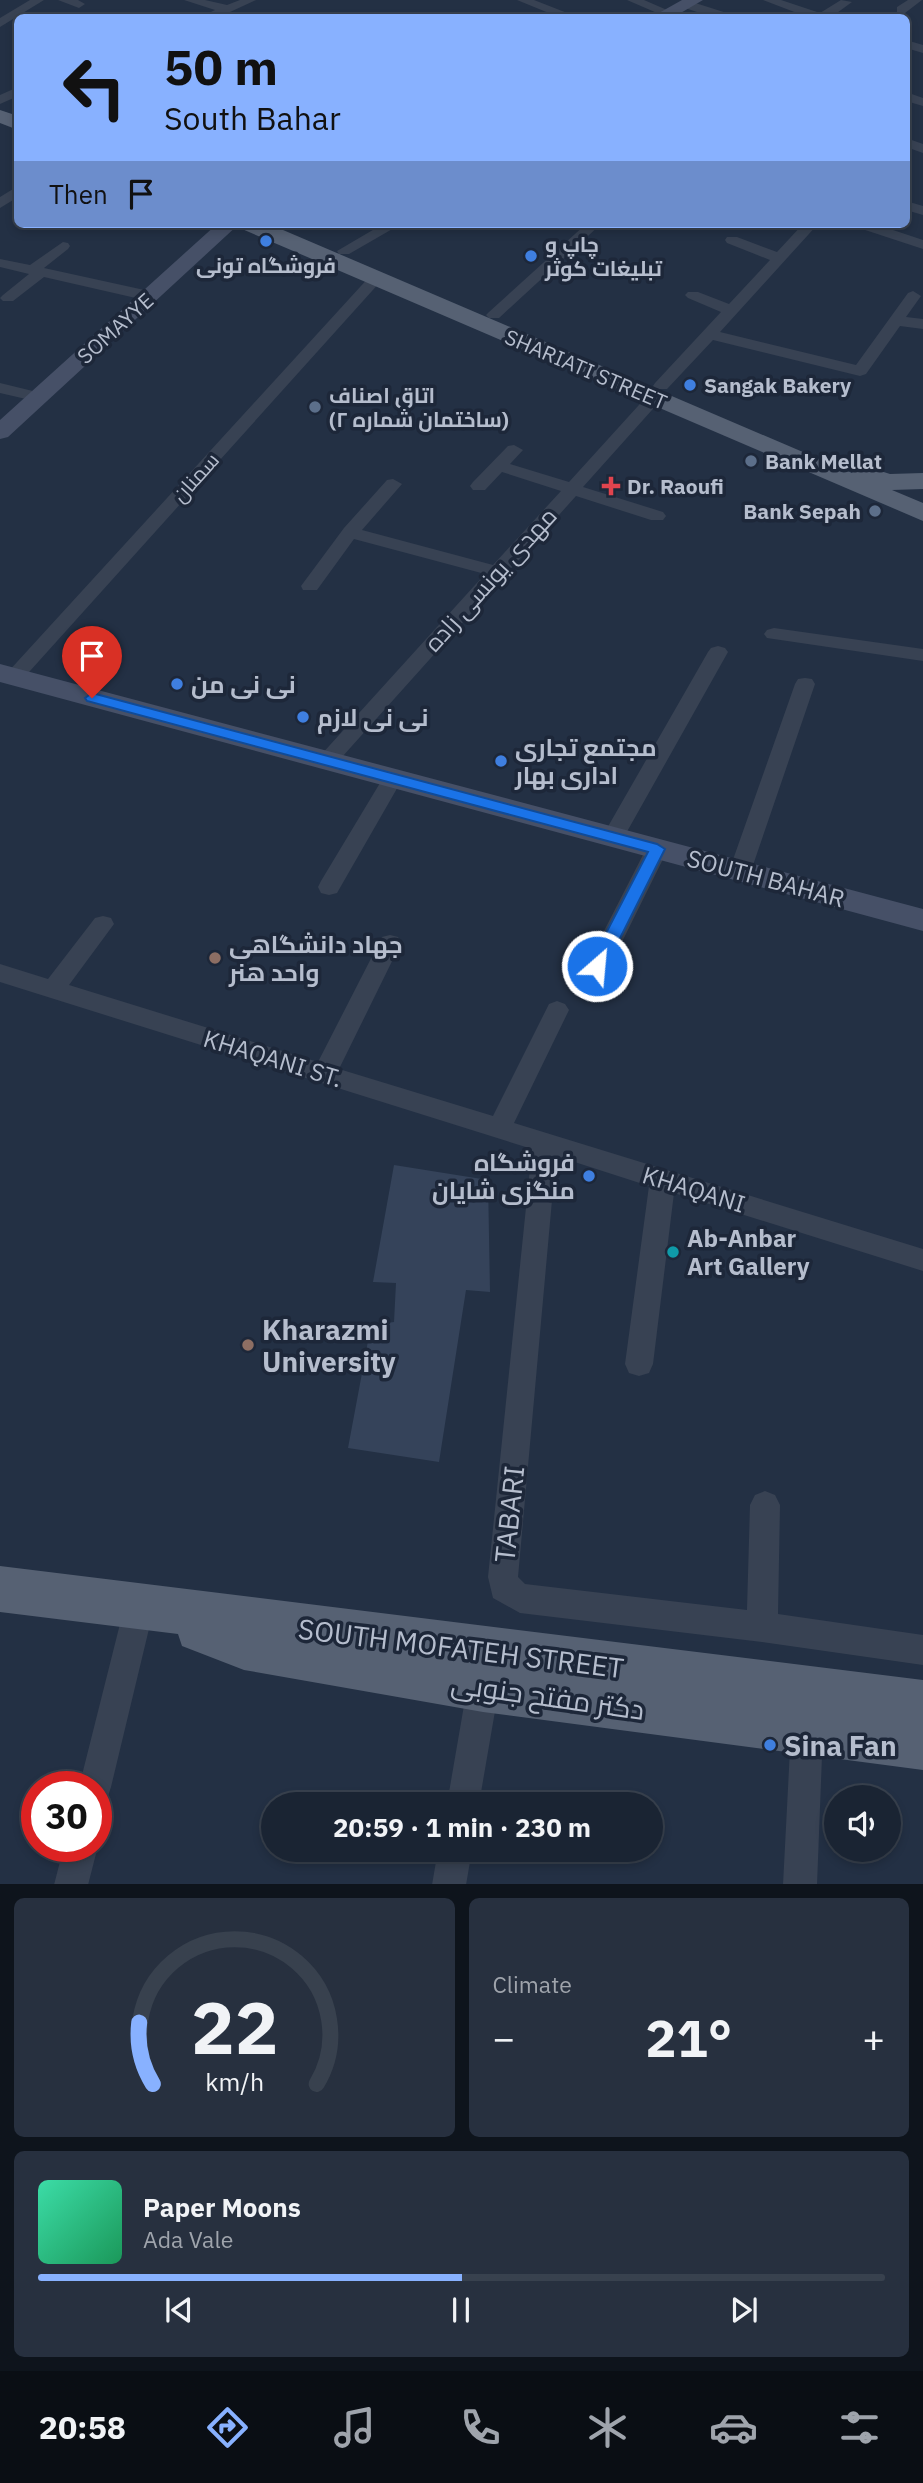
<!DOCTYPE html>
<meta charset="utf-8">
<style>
:root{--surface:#1a2433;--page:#27303f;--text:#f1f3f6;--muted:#9fa4ac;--line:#38414e;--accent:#88b1ff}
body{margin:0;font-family:"IBM Plex Sans",Cairo,sans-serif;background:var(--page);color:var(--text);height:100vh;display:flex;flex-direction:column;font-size:26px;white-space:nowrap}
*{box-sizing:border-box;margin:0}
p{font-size:23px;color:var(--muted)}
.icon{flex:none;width:38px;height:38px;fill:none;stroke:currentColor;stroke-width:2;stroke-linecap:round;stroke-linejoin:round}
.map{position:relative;height:1884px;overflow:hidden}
.details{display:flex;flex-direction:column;gap:14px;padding:14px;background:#0e141c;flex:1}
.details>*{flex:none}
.hud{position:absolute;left:14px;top:14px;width:896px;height:214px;border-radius:10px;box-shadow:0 4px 10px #0003,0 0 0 2px var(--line);background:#88b1ff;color:#111;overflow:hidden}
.controls{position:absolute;left:824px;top:1785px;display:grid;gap:14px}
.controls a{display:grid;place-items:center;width:77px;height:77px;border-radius:50%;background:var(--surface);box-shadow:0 4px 10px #0003,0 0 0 2px var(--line);font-size:35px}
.speed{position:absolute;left:21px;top:1771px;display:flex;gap:14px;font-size:35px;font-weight:700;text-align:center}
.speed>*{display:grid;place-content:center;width:91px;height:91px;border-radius:50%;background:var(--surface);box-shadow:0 4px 10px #0003,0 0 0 2px var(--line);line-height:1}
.speed .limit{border:10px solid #d22;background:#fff;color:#111}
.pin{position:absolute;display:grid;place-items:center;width:60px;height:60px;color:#fff;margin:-72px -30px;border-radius:50% 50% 50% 0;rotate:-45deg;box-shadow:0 0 7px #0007}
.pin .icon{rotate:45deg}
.me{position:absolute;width:77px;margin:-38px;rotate:27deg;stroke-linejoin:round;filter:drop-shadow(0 0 5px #0008)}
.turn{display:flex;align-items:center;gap:24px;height:147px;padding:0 35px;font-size:32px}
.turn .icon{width:91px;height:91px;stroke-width:2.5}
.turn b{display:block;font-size:49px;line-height:60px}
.then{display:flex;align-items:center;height:66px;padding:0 35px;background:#0003;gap:14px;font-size:26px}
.big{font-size:52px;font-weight:800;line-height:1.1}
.details .widget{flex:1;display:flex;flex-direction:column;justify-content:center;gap:10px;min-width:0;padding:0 24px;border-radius:10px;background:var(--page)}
.details .dial{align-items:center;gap:0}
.dial svg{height:182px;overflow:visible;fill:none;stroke:var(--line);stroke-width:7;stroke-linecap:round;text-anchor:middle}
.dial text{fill:var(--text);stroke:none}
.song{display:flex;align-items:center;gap:21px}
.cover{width:84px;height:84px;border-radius:10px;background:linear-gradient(135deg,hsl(160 70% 55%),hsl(150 70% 35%))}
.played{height:7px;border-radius:4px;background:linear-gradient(90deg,var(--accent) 50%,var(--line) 50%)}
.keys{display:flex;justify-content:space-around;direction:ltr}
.heat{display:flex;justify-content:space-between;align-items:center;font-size:38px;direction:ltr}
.details .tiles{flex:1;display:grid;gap:14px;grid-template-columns:1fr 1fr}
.widget:last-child{grid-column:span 2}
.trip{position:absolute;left:261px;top:1792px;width:402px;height:70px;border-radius:35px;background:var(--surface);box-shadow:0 4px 10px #0003,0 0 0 2px var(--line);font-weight:800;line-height:70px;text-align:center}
.dock{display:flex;height:112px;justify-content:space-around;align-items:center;background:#0a0e14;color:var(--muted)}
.dock .icon{width:49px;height:49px}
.dock .active{color:var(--accent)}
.dock b{font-size:32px;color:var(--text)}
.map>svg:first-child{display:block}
</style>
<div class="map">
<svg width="923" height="1885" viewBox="0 0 923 1885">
<rect width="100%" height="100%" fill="#233044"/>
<!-- building -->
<path fill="#35435a" d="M 394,1165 L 488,1180 L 490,1292 L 466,1290 L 439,1462 L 348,1448 L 371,1325 L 394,1322 L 396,1283 L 373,1282 Z"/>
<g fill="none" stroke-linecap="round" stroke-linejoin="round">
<!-- street -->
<path fill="#384253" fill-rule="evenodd" d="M 30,0 L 44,0 L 0,27 L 0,18 Z
M 58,0 L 78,0 L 85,4 L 79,8 Z
M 184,0 L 205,0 L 227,5 L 240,0 L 256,0 L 217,18 L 199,18 L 215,10 Z
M 517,0 L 534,0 L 580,18 L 561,18 Z
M 627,0 L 644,0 L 674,13 L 664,16 Z
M 686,0 L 733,15 L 735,18 L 715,18 L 682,7 L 680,4 Z
M 763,0 L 781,0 L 820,13 L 841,0 L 852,2 L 830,18 L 810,18 Z
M 908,0 L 922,0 L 905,13 L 897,13 L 897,7 Z
M 906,40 L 923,45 L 923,53 L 906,48 Z
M 18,87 L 18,96 L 0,104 L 0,95 Z
M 906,92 L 923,98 L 923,106 L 906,101 Z
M 906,138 L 923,144 L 923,153 L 906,147 Z
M 18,186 L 18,197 L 0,208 L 0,197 Z
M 906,201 L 923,206 L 923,215 L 906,210 Z
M 383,224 L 401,224 L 349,254 L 339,254 L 337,251 Z
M 586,224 L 601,224 L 499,318 L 489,318 L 486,315 L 489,312 Z
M 803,224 L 818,224 L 720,332 L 856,365 L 908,293 L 913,291 L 921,296 L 906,317 L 923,319 L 923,329 L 900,326 L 866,374 L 860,376 L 713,340 L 667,389 L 655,389 L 653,386 L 655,383 L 721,312 L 688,298 L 685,295 L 688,292 L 698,292 L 729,304 L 770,260 L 727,243 L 725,240 L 727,237 L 737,237 L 777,252 Z
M 854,224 L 875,224 L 923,240 L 923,249 L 856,227 Z
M 63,242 L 68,243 L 70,246 L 68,249 L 44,268 L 149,291 L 157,296 L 149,301 L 44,277 L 13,301 L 3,301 L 0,298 L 3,295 L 29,274 L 0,267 L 0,259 L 30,265 Z
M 376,273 L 381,275 L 384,278 L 381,281 L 21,681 L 7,681 L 4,677 L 7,673 L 371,275 Z
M 0,383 L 45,394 L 47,397 L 39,402 L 0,393 Z
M 654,393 L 660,395 L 662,398 L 660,401 L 583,487 L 663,512 L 666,516 L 663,520 L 651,520 L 576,496 L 334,766 L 320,766 L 317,761 L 320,756 L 485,574 L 354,539 L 317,590 L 303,590 L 301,586 L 344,528 L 387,480 L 393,479 L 402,484 L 362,530 L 493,565 L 561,491 L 502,472 L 485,490 L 473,490 L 470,486 L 473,482 L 508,446 L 514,445 L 523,450 L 510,464 L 569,482 L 648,395 Z
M 774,628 L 923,649 L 923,661 L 767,638 L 764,634 L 767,630 Z
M 718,646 L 725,648 L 728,652 L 624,837 L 621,842 L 613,845 L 605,842 L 602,837 L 708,652 L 711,648 Z
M 805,678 L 812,679 L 815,684 L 751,871 L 748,877 L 740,879 L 732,877 L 729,871 L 795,684 L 798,679 Z
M 393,771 L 400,773 L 403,778 L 337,893 L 329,895 L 321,893 L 318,887 L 321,881 L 386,773 Z
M 657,841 L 665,844 L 668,849 L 610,966 L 606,972 L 598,975 L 590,972 L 586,966 L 646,849 L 649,844 Z
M 103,916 L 111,918 L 114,924 L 69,985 L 318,1062 L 382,937 L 390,935 L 398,937 L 401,943 L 339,1069 L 493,1116 L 549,1004 L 557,1001 L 565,1004 L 569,1010 L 514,1123 L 923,1249 L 923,1271 L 674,1193 L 653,1364 L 649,1373 L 639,1376 L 629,1373 L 625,1364 L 649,1186 L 556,1156 L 518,1577 L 525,1584 L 747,1610 L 750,1505 L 755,1495 L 765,1491 L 775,1495 L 780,1505 L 778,1614 L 923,1635 L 923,1665 L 762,1642 L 520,1613 L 493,1598 L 488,1577 L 532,1149 L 0,982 L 0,964 L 48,979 L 95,918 Z
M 139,1593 L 150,1597 L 154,1608 L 111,1787 L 107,1799 L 96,1803 L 96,1787 L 79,1787 L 124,1608 L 128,1597 Z
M 483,1672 L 494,1677 L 499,1688 L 479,1804 L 447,1804 L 467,1688 L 472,1677 Z
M 807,1714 L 818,1719 L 823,1730 L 817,1885 L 783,1885 L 791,1730 L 796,1719 Z
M 96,1843 L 98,1846 L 88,1885 L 54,1885 L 64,1846 L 96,1846 Z
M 438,1850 L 472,1850 L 466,1885 L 432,1885 Z"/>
<!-- secondary -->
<path fill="#465067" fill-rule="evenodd" d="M 682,0 L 703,0 L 672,18 L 650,18 Z
M 217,224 L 239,224 L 8,437 L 0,439 L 0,420 Z
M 0,664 L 923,909 L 923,931 L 0,682 Z"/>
<!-- primary -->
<path fill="#566173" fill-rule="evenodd" d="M 0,110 L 18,116 L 18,130 L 0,123 Z
M 239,224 L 269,224 L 852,473 L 856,468 L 865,466 L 890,474 L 923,473 L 923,489 L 892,490 L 923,503 L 923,521 L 242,229 Z
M 0,1566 L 923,1680 L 923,1770 L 483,1712 L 244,1670 L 182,1646 L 178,1634 L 0,1612 Z"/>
</g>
<!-- route -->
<path fill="#1a73e8" stroke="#114b97" stroke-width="2" d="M 92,693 L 657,844 L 665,849 L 606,966 L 597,972 L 589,966 L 648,852 L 87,701 L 85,698 Z"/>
<!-- markers -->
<g fill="#3f7fe0" stroke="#1d2739" stroke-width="2.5">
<circle cx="266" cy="241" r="7"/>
<circle cx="531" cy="256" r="7"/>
<circle cx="690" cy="385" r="7"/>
<circle cx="177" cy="684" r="7"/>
<circle cx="303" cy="717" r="7"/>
<circle cx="501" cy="761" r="7"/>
<circle cx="589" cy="1176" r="7"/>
<circle cx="770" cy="1745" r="7"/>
</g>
<g fill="#5c6f8a" stroke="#1d2739" stroke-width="2.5">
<circle cx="315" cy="407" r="7"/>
<circle cx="751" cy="461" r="7"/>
<circle cx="875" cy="511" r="7"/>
</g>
<path fill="#e0444e" stroke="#1d2739" stroke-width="2.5" d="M607.5 475.5h7v7h7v7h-7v7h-7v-7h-7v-7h7z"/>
<g fill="#8d6e63" stroke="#1d2739" stroke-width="2.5">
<circle cx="215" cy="958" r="7"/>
<circle cx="248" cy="1345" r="7"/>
</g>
<circle fill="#0f9aa8" stroke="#1d2739" stroke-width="2.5" cx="673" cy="1252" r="7"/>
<g text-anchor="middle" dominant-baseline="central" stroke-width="7" stroke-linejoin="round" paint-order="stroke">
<!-- far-poi labels -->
<g font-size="21" font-weight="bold" fill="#b5bdcd" stroke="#1d2739" text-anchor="start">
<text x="545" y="244">چاپ و<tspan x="545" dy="24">تبلیغات کوثر</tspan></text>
<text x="266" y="265" text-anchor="middle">فروشگاه تونی</text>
<text x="704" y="385">Sangak Bakery</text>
<text x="329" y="395">اتاق اصناف<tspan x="329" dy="24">(ساختمان شماره ۲)</tspan></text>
<text x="765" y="461">Bank Mellat</text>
<text x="627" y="486">Dr. Raoufi</text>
<text x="861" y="511" text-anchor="end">Bank Sepah</text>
</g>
<!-- far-street labels -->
<g font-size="21" fill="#b5bdcd" stroke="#1d2739">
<text transform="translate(115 328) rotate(-42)">SOMAYYE</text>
<text transform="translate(586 369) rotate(23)">SHARIATI STREET</text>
<text transform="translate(195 477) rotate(-48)">سمنان</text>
</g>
<!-- street labels -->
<g font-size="24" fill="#b5bdcd" stroke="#1d2739">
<text transform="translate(490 579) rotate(-48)">مهدی یونسی زاده</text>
<text transform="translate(766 878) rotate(15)">SOUTH BAHAR</text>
<text transform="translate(273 1058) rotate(17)">KHAQANI ST.</text>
<text transform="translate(694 1189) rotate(17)">KHAQANI</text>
</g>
<!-- poi labels -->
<g font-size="24" font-weight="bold" fill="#b5bdcd" stroke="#1d2739" text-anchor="start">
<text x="191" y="684">نی نی من</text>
<text x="317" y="717">نی نی لازم</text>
<text x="515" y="747">مجتمع تجاری<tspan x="515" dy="28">اداری بهار</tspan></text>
<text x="229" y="944">جهاد دانشگاهی<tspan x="229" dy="28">واحد هنر</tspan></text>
<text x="575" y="1162" text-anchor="end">فروشگاه<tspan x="575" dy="28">منگزی شایان</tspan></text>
<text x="687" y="1238">Ab-Anbar<tspan x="687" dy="28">Art Gallery</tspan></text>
</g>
<!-- near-poi labels -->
<g font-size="28" font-weight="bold" fill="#b5bdcd" stroke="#1d2739" text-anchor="start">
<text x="262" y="1329">Kharazmi<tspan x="262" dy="32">University</tspan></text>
<text x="784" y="1745">Sina Fan</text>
</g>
<!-- near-street labels -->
<g font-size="28" fill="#b5bdcd" stroke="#1d2739">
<text transform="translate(509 1514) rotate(-84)">TABARI</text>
<text transform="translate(461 1648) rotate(7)">SOUTH MOFATEH STREET</text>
<text transform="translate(548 1696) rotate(8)">دکتر مفتح جنوبی</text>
</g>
</g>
</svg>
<div class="controls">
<a><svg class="icon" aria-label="sound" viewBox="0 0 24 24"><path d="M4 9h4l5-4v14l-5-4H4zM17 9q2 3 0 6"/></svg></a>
</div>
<div class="speed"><div class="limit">30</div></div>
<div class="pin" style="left:92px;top:698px;background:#d93025"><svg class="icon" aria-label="arrive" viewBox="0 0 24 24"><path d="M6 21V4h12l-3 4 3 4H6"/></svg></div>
<svg class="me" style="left:597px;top:966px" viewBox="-20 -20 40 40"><circle r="17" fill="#1a73e8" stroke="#fff" stroke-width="3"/><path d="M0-11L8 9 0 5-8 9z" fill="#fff"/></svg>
<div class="trip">20:59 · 1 min · 230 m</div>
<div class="hud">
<div class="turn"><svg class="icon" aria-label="left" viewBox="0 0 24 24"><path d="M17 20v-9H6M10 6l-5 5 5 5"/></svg><div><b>50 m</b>South Bahar</div></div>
<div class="then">Then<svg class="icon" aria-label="arrive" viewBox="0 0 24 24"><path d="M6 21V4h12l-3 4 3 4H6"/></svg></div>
</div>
</div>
<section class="details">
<div class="tiles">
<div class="widget dial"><svg viewBox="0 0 100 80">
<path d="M14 69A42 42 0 1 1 86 69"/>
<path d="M14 69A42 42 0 0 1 8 42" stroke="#88b1ff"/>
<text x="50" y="56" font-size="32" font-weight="700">22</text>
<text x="50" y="72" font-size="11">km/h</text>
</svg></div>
<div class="widget"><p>Climate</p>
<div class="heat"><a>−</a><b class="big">21°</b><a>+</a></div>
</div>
<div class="widget">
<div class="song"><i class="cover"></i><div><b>Paper Moons</b><p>Ada Vale</p></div></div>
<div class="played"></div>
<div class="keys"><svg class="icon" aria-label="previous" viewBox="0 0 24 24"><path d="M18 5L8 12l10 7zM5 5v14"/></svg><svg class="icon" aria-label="pause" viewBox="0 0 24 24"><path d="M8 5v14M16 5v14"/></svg><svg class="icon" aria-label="next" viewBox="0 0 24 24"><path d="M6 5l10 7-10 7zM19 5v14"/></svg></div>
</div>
</div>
</section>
<nav class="dock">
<b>20:58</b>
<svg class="icon active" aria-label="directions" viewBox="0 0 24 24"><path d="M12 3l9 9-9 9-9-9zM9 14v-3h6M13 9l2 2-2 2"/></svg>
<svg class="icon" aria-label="music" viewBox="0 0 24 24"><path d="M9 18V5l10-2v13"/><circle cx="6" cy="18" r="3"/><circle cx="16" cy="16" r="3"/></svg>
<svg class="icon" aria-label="phone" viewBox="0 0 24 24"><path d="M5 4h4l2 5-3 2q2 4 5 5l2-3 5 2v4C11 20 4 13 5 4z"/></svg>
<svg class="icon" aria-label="climate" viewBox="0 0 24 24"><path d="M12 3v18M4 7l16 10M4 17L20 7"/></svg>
<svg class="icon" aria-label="car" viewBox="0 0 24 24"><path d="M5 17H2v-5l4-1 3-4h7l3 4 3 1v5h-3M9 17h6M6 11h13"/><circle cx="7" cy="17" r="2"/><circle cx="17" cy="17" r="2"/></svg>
<svg class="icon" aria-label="filters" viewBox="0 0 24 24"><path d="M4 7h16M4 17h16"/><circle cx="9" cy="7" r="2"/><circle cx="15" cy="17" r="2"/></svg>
</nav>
